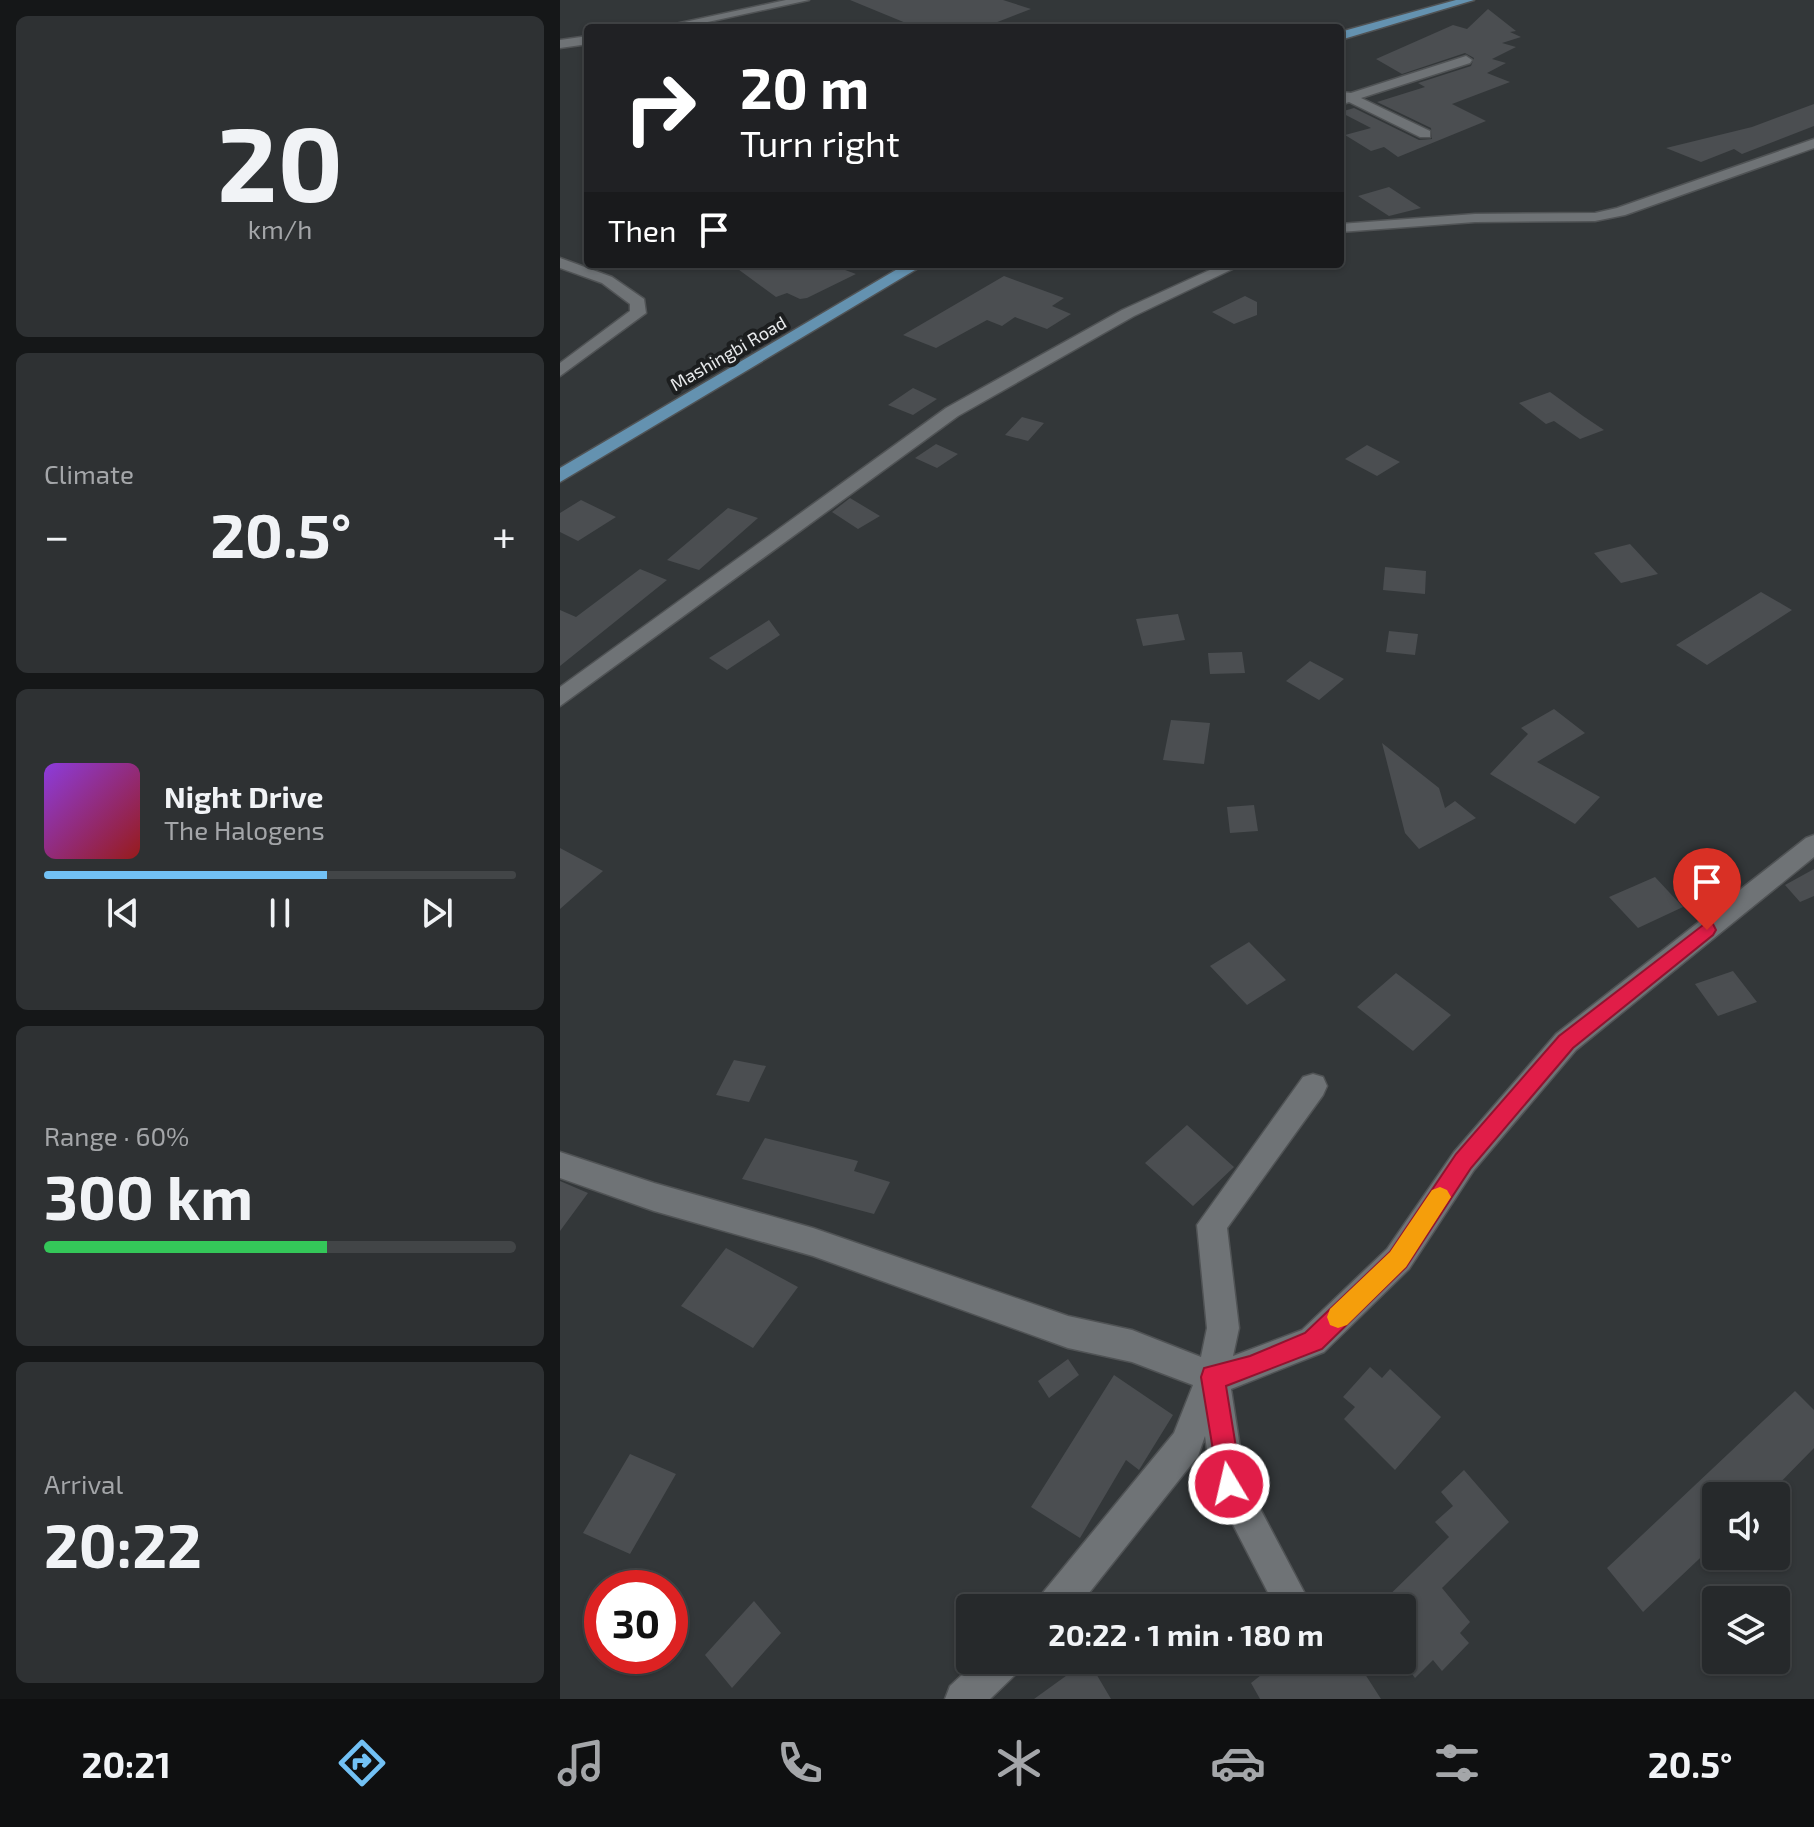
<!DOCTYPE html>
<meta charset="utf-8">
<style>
:root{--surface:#26292b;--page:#2e3133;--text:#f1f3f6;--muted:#a4a6a9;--line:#424547;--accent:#72c1f5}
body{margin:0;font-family:"Exo 2",sans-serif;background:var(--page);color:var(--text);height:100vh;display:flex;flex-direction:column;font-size:30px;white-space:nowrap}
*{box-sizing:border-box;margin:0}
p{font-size:26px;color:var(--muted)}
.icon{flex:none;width:44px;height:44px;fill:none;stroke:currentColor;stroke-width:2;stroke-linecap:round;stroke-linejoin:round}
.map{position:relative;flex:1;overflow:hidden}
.side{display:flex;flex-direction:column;gap:16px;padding:16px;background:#151718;width:560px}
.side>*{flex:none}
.top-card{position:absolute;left:24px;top:24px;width:760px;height:244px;border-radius:8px;box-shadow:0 2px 6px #0004,0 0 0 2px var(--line);background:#202124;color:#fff;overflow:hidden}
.buttons{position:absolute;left:1142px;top:1482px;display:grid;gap:16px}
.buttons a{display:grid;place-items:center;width:88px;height:88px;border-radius:8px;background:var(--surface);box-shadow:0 2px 6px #0004,0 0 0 2px var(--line);font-size:40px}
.speed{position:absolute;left:24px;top:1570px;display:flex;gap:16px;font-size:40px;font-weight:700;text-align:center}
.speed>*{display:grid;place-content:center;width:104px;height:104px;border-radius:50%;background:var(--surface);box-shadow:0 2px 6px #0004,0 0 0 2px var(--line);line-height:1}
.speed .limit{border:12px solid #d22;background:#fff;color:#111}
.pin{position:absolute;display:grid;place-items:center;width:68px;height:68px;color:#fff;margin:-82px -34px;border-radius:50% 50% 50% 0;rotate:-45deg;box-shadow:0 0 8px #0007}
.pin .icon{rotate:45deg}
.me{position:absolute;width:88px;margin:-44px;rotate:351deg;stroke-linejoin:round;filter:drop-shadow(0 0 6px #0008)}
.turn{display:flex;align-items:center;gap:28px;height:168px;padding:0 24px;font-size:36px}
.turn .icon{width:104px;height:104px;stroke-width:2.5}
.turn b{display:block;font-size:56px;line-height:68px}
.then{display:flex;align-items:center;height:76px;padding:0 24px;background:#0003;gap:16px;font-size:30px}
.big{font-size:60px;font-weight:700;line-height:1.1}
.side .card{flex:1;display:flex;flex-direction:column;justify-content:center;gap:12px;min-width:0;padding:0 28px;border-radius:12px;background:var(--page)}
.side .dial{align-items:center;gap:0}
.dial b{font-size:104px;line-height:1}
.song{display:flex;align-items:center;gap:24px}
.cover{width:96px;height:96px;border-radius:12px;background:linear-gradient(135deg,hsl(270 70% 55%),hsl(0 70% 35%))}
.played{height:8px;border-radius:4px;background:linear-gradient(90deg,var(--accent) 60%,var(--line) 60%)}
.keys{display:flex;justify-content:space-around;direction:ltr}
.heat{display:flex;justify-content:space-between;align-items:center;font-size:44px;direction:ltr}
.charge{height:12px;border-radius:6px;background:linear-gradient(90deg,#34c759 60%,var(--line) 0)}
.trip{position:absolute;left:396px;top:1594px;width:460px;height:80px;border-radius:8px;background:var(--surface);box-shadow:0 2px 6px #0004,0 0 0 2px var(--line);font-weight:700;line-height:80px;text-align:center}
.dock{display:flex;height:128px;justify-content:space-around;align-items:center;background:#0f1011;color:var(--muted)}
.dock .icon{width:56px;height:56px}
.dock .selected{color:var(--accent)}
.dock b{font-size:36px;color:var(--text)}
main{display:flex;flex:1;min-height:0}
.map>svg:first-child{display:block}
</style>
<main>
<section class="side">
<div class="card dial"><b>20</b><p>km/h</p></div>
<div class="card"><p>Climate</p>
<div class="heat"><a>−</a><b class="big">20.5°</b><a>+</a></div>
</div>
<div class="card">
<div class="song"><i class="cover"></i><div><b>Night Drive</b><p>The Halogens</p></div></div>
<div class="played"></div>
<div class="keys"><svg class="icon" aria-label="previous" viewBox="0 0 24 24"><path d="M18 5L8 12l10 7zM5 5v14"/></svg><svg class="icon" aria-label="pause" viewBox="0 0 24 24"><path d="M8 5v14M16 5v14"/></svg><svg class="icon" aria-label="next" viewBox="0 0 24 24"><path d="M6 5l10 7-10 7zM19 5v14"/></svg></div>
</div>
<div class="card"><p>Range · 60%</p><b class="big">300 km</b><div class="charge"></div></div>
<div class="card"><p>Arrival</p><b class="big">20:22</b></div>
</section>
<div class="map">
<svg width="1254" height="1699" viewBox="0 0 1254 1699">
<rect width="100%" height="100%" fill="#333739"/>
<!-- building -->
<path fill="#4b4e51" d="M 290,0 L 443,0 L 471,9 L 422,28 L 358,28 Z
M 928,9 L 956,31 L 950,32 L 961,37 L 942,43 L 956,47 L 932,59 L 946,63 L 927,73 L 950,82 L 892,104 L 926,121 L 838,157 L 824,147 L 811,151 L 785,135 L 811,128 L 780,112 L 794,108 L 859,140 L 872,139 L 871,128 L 817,102 L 865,87 L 858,83 L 911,66 L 914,58 L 905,53 L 842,74 L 816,59 L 893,25 L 907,29 Z
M 1254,104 L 1254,126 L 1182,154 L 1174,149 L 1141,162 L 1106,148 L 1192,127 Z
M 829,187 L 861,208 L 829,216 L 798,196 Z
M 171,264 L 269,264 L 296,274 L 247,298 L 240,299 L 227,293 L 216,297 Z
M 444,276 L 504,298 L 492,306 L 511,314 L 487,329 L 455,317 L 442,326 L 427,320 L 376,348 L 343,335 Z
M 685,296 L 697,302 L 697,315 L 674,324 L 652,312 Z
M 353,388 L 377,399 L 353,415 L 328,405 Z
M 990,392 L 1023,416 L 1044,430 L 1020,439 L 994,421 L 986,424 L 959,403 Z
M 462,417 L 484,423 L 468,441 L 445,435 Z
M 376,444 L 398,454 L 377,468 L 355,458 Z
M 807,445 L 840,462 L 817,476 L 785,459 Z
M 290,498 L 320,516 L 298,529 L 272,512 Z
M 21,500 L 56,517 L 18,541 L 0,532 L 0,513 Z
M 168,508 L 198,518 L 139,570 L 107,560 Z
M 1070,544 L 1098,574 L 1061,583 L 1034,553 Z
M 825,567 L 866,571 L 865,594 L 823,590 Z
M 80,569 L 107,580 L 0,666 L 0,610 L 16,617 Z
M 1201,592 L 1232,610 L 1147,665 L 1116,645 Z
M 618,614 L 625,640 L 583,646 L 576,619 Z
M 209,620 L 220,635 L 167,670 L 149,658 Z
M 829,631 L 858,634 L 855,655 L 826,652 Z
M 682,652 L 685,673 L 650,674 L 648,653 Z
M 750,661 L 784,679 L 759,700 L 726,681 Z
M 994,709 L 1025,733 L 977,762 L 1040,797 L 1015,824 L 930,774 L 968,734 L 961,728 Z
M 611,720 L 650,723 L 644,764 L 603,760 Z
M 822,743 L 879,788 L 885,808 L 895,801 L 916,818 L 859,849 L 845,833 Z
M 694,805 L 698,831 L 670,833 L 667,807 Z
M 0,848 L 43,871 L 0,909 Z
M 1254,869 L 1254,896 L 1240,902 L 1225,885 Z
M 1095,877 L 1123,907 L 1078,928 L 1049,897 Z
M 689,942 L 726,980 L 687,1005 L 650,966 Z
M 1173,971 L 1197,1002 L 1158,1016 L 1135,984 Z
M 836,973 L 891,1015 L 853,1051 L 797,1007 Z
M 174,1060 L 206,1066 L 189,1102 L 156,1095 Z
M 627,1125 L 674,1167 L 633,1206 L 585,1163 Z
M 205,1138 L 298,1161 L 294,1171 L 330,1182 L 314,1214 L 182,1179 Z
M 0,1181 L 28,1193 L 0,1231 Z
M 166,1248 L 238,1287 L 193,1348 L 121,1306 Z
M 508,1359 L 519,1375 L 489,1398 L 478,1381 Z
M 810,1367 L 822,1378 L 830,1369 L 881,1417 L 835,1470 L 784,1419 L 795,1407 L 783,1397 Z
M 554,1375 L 613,1415 L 579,1470 L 566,1460 L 520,1538 L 471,1507 Z
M 1235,1391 L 1254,1410 L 1254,1448 L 1207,1496 L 1156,1496 L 1156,1543 L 1083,1612 L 1047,1568 Z
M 70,1454 L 116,1474 L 70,1554 L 23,1533 Z
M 904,1470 L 949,1522 L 882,1588 L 910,1622 L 900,1633 L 909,1643 L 882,1671 L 873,1660 L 855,1678 L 842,1661 L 842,1608 L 816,1608 L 889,1537 L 875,1522 L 893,1506 L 881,1492 Z
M 194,1601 L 221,1633 L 172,1688 L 145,1655 Z
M 528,1660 L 551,1699 L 474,1699 Z
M 720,1660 L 752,1660 L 761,1675 L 781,1660 L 796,1660 L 821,1699 L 700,1699 L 691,1683 Z"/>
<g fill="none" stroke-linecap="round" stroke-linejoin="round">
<defs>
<path id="minor" d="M 226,0 L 249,0 L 120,28 L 97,28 Z
M 28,36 L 28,44 L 0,48 L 0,40 Z
M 906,56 L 912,60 L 910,63 L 801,98 L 870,131 L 870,137 L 860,137 L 789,102 L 780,105 L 781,92 L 791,93 Z
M 1254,139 L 1254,148 L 1065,215 L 1035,221 L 915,222 L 780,232 L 780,224 L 915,214 L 1035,213 L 1057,208 Z
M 0,258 L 52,277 L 84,299 L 86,313 L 0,376 L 0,363 L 70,311 L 70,304 L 42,283 L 0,268 Z
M 663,264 L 683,264 L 574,316 L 398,416 L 0,706 L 0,687 L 386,408 L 562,310 Z
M 1254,835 L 1254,857 L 1016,1050 L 914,1170 L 849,1269 L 764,1352 L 671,1389 L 685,1480 L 744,1592 L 738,1604 L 730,1608 L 714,1604 L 652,1484 L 645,1436 L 638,1456 L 517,1608 L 476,1608 L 481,1595 L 614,1433 L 633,1385 L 572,1362 L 508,1348 L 253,1256 L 94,1211 L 0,1178 L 0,1152 L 94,1183 L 253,1228 L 508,1316 L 572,1330 L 641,1357 L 647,1328 L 637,1225 L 743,1077 L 753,1074 L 763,1077 L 767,1086 L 763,1095 L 667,1228 L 679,1328 L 673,1356 L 742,1330 L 827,1249 L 894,1152 L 996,1034 L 1246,838 Z
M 418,1660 L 462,1660 L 457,1673 L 430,1699 L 385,1699 L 390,1686 Z"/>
<path id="major" d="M 896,0 L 914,0 L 780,40 L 780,32 Z
M 346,264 L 365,264 L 0,482 L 0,468 Z"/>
</defs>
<!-- minor casing -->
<use href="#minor" stroke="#505355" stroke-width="3"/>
<!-- major casing -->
<use href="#major" stroke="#505355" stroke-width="3"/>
<!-- minor -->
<use href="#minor" fill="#6f7376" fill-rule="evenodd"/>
<!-- major -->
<use href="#major" fill="#6492b0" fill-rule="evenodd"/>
</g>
<!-- route -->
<path fill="#e11d48" stroke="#92132f" stroke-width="2" d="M 1147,922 L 1153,924 L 1156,930 L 1153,935 L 1013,1048 L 911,1168 L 846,1267 L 762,1349 L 666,1386 L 682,1484 L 678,1493 L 669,1496 L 660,1493 L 641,1377 L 644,1368 L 690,1356 L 745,1333 L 830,1252 L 896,1154 L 999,1036 Z"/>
<!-- slow -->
<path fill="#f59e0b" d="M 880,1187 L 887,1190 L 891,1197 L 846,1267 L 787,1325 L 778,1328 L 770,1325 L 767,1317 L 770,1309 L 830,1252 L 872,1190 Z"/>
<g text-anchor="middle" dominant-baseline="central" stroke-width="8" stroke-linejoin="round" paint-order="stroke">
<!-- far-street labels -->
<g font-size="18" fill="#e7e9eb" stroke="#1c1e1f">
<text transform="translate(168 353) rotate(-30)">Mashingbi Road</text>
</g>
</g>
</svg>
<div class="buttons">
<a><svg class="icon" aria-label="sound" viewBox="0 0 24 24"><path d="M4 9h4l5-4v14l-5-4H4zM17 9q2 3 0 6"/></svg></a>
<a><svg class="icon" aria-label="layers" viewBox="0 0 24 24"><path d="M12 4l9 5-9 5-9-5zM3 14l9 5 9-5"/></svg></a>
</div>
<div class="speed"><div class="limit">30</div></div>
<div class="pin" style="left:1147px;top:930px;background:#d93025"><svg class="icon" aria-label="arrive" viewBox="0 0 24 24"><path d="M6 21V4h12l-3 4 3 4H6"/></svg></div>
<svg class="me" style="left:669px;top:1484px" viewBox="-20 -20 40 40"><circle r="17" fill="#e11d48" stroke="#fff" stroke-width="3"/><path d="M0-11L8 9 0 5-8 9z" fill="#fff"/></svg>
<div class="trip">20:22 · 1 min · 180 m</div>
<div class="top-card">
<div class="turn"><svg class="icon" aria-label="right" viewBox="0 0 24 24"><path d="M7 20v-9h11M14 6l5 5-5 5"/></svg><div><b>20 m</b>Turn right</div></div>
<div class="then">Then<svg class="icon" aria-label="arrive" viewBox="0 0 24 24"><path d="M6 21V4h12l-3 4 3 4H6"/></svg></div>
</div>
</div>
</main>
<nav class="dock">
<b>20:21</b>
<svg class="icon selected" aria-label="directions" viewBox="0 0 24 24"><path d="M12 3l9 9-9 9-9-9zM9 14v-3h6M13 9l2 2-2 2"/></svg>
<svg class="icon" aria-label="music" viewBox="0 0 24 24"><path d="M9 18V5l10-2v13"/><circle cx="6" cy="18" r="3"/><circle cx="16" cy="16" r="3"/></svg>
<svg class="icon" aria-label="phone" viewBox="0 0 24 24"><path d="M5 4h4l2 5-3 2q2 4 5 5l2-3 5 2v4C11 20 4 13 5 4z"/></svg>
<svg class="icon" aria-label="climate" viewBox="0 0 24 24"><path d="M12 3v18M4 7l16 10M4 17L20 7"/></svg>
<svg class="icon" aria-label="car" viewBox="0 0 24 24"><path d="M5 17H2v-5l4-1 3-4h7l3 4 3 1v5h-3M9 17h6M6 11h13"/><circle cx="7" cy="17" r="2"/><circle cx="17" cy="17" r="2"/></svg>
<svg class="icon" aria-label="filters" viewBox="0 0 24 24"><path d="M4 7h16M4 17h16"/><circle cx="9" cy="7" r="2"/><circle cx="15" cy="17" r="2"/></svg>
<b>20.5°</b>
</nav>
